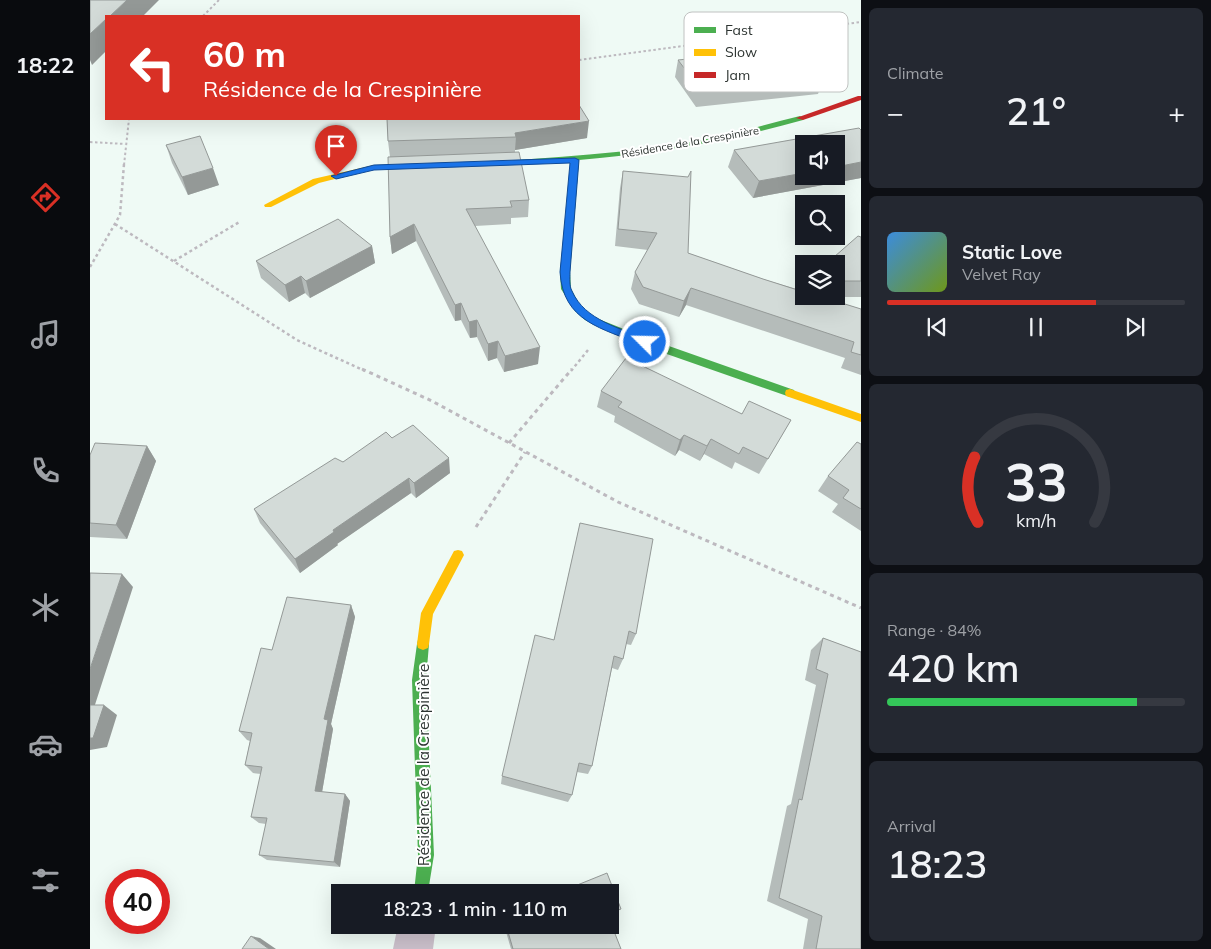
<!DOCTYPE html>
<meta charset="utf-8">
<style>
:root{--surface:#171b24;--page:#242831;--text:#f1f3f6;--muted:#9ea1a6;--line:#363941;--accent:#d93025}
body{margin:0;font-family:Mulish,sans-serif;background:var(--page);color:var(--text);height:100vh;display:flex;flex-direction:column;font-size:19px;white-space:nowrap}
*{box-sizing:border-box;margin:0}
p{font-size:16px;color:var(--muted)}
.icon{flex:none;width:28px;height:28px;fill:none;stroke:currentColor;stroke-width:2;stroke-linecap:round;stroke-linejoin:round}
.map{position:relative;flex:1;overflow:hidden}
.details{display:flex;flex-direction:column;gap:8px;padding:8px;background:#0d0f14;width:350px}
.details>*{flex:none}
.hud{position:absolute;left:15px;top:15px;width:475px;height:105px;border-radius:0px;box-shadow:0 5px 20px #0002;background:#d93025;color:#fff;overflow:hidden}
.buttons{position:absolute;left:705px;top:135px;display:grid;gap:10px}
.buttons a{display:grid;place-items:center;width:50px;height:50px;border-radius:0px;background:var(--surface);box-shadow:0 5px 20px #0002;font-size:25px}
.speed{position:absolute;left:15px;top:869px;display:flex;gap:10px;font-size:25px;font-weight:700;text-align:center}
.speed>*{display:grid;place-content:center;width:65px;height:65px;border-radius:50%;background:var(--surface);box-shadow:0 5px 20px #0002;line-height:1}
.speed .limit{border:8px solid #d22;background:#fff;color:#111}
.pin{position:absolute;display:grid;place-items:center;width:42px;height:42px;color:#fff;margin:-51px -21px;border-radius:50% 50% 50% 0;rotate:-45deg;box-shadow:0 0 5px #0007}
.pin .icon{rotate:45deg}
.me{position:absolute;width:55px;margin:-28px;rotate:293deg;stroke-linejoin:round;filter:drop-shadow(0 0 4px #0008)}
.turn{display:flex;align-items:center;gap:18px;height:105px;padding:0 15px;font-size:22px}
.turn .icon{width:65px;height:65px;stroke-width:2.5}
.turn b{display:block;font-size:35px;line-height:42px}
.big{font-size:38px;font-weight:600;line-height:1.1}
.details .card{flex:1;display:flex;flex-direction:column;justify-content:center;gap:8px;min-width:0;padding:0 18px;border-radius:8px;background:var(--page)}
.details .dial{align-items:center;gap:0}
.dial svg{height:130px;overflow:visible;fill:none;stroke:var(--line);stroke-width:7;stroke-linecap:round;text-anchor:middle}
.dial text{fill:var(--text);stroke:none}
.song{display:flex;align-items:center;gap:15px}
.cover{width:60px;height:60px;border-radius:8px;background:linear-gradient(135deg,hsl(210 70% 55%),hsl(80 70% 35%))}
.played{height:5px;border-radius:2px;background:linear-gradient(90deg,var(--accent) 70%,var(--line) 70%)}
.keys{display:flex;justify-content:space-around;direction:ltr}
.heat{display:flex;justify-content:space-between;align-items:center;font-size:28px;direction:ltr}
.charge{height:8px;border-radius:4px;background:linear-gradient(90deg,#34c759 84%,var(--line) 0)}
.trip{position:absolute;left:241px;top:884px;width:288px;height:50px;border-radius:0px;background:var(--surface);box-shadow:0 5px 20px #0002;font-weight:600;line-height:50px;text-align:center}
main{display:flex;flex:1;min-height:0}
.tab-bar{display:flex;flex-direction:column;width:90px;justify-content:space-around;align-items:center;background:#090b0e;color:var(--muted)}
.tab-bar .icon{width:35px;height:35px}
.tab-bar .active{color:var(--accent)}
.tab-bar b{font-size:22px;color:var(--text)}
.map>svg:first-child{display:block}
</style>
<main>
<nav class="tab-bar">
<b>18:22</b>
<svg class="icon active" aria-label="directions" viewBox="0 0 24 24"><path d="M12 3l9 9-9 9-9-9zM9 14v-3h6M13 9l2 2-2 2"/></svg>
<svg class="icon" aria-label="music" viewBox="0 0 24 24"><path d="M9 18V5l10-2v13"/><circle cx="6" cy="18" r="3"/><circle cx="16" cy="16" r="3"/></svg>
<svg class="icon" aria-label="phone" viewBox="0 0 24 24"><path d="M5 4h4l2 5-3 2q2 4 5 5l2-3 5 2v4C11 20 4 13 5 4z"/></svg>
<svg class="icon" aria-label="climate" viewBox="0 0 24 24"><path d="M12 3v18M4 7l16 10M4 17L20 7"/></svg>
<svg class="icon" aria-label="car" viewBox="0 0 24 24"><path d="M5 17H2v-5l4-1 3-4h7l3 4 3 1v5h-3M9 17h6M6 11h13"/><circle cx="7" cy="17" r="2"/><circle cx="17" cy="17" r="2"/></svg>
<svg class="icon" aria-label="filters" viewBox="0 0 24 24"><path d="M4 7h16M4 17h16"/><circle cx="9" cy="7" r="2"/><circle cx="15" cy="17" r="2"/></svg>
</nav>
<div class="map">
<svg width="771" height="949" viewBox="0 0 771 949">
<rect width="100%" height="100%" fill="#effaf5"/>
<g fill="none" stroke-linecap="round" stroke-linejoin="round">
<!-- path-far2 -->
<path stroke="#bdb9bf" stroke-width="2" stroke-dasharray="2.5 2.5" stroke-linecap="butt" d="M 113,16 L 129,0
M 489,60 L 771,22
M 0,142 L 35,144
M 34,165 L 39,119"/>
<!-- path-far1 -->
<path stroke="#bdb9bf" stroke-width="2.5" stroke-dasharray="3 3" stroke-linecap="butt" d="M 25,224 L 207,340 L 275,371
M 84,261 L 151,221
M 0,267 L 30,215 L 34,164
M 481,371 L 498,350"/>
<!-- path -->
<path stroke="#bdb9bf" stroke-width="3" stroke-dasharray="4 4" stroke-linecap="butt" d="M 272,369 L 342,401 L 528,502 L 771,608
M 419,443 L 482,369
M 386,527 L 435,452"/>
<!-- street -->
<path fill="#cbc0cb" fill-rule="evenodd" d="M 308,925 L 346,925 L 343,949 L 303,949 Z"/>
<!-- fast -->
<path fill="#4caf50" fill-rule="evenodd" d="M 710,116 L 714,118 L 713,120 C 639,141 565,154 489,160 L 480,272 L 481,289 L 491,307 L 501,316 L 559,339 L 704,390 L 705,393 L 704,396 L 700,397 L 551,345 L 495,320 L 485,311 L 471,289 L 470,272 L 481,161 L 395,166 L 391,164 L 395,162 C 475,157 555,152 633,136 C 659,130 684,122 710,116 Z
M 333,638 L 338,640 L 339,644 L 336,680 L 344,855 L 338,892 L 324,892 L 328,855 L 322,680 L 327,644 L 328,640 Z"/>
<!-- slow -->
<path fill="#ffc107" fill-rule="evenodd" d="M 335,164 L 338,164 L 338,168 L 284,169 L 229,183 L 181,207 L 175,207 L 174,205 L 223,179 L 284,165 Z
M 700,389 L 771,414 L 771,422 L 696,396 L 695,393 L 696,390 Z
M 368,550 L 372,551 L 374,555 L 343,614 L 339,644 L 338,648 L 333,650 L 328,648 L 327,644 L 331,613 L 364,551 Z"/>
<!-- jam -->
<path fill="#c62828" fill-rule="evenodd" d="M 768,96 L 771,96 L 771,100 L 713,120 L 706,118 Z"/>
</g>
<!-- wall -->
<path fill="#b5bcba" d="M 588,60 L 734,76 L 728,94 L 606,107 L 585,77 Z
M 297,119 L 497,138 L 425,150 L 425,152 L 439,200 L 438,217 L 421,218 L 421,224 L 385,226 L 448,364 L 414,372 L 407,358 L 398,361 L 387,337 L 380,338 L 371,320 L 365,321 L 326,241 L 302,254 L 300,237 L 300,157 L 298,141 Z
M 771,130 L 771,178 L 663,198 L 638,167 L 644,150 Z
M 76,145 L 129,185 L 98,195 L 82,163 Z
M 533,171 L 598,253 L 673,279 L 713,291 L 714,289 L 714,296 L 746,296 L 746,264 L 771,237 L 771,297 L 730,297 L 771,309 L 771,375 L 751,368 L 755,358 L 596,305 L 589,317 L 549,304 L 541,289 L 545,272 L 558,250 L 525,246 L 530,188 Z
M 282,246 L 285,263 L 220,298 L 215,293 L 199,302 L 171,278 L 166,261 Z
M 511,391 L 652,414 L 701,420 L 669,474 L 645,462 L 642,469 L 614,454 L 610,461 L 589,450 L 585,456 L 524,422 L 525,416 L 507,407 Z
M 302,438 L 360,473 L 326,498 L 321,493 L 247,544 L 248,545 L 210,573 L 170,523 L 164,509 L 253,462 Z
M 771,444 L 771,531 L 742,512 L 748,504 L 728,491 L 738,476 Z
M 57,446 L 66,461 L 37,539 L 0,537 L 0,455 Z
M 490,523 L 546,634 L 541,645 L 536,644 L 533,659 L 528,670 L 522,668 L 502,766 L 498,774 L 487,772 L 482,795 L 478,802 L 411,784 L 412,776 L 464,640 Z
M 261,605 L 265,617 L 241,724 L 243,729 L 232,792 L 255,794 L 260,801 L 250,867 L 177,860 L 169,855 L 176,824 L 169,823 L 161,817 L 171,774 L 163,773 L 155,765 L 160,741 L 157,740 L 149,731 L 182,650 Z
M 733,638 L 771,652 L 771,949 L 713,949 L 718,919 L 677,901 L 697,806 L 701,804 L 726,685 L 715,680 L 721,650 Z
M 414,925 L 520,925 L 531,949 L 421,949 Z"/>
<!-- shaded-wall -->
<path fill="#949997" d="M 37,0 L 69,0 L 53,16 L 20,16 Z
M 16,19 L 16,51 L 2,65 L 0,60 L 0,34 Z
M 499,121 L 497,138 L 425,150 L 426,137 L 425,133 Z
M 771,162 L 771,178 L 663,198 L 669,181 L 714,173 L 714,176 L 746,176 L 746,167 Z
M 123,168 L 129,185 L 98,195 L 92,177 Z
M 324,224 L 326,241 L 302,254 L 300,237 Z
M 282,246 L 285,263 L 220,298 L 216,281 Z
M 211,276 L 215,293 L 199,302 L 195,285 Z
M 601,288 L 596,305 L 589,317 L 594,301 Z
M 371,303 L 371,320 L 365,321 L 365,305 Z
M 387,320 L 387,337 L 380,338 L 379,322 Z
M 408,341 L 407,358 L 398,361 L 398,344 Z
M 450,347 L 448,364 L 414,372 L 415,356 Z
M 594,435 L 589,450 L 585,456 L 590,440 Z
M 621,439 L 614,454 L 610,461 L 617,446 Z
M 57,446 L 66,461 L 37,539 L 26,525 Z
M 359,458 L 360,473 L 326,498 L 324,483 Z
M 319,478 L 321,493 L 247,544 L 248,545 L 210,573 L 205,559 L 243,530 Z
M 32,574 L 43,587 L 2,714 L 0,713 L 0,669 Z
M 261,605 L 265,617 L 241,724 L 243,729 L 231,798 L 225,791 L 234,719 Z
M 14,705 L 27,715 L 17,747 L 0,750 L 0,751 L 0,738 Z
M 255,794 L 260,801 L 250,867 L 244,862 Z
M 161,936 L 170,938 L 186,949 L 179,949 Z"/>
<!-- building -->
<path fill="#d3dbd8" stroke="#949997" d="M 0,0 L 37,0 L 20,16 L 16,16 L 16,19 L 0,34 Z
M 706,48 L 734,76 L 611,90 L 588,60 Z
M 489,105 L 499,121 L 425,133 L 426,137 L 298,141 L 297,119 L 489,119 Z
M 769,128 L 771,130 L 771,162 L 746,167 L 746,144 L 714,144 L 714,173 L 669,181 L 644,150 Z
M 110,136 L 123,168 L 92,177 L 76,145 Z
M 429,152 L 439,200 L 420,201 L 422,207 L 376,209 L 450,347 L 415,356 L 408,341 L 398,344 L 387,320 L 379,322 L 371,303 L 365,305 L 324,224 L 300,237 L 298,157 Z
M 533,171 L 598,177 L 601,171 L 598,253 L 673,279 L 714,292 L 714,296 L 729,296 L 771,309 L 771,355 L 761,352 L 764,342 L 601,288 L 594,301 L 553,287 L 545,272 L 567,233 L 528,229 Z
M 248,219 L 282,246 L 216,281 L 211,276 L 195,285 L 166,261 Z
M 768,236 L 771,237 L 771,281 L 746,281 L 746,264 L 736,264 Z
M 536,358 L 652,414 L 659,401 L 701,420 L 678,459 L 653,447 L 649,454 L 621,439 L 617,446 L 594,435 L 590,440 L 528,407 L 532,402 L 511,391 Z
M 323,425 L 359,458 L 324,483 L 319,478 L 243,530 L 244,532 L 205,559 L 164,509 L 245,458 L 253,462 L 296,432 L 302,438 Z
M 767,442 L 771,444 L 771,509 L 753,498 L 759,490 L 738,476 Z
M 5,443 L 57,446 L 26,525 L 0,523 L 0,455 Z
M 490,523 L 563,539 L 546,634 L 539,631 L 533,659 L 524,656 L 502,766 L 489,763 L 482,795 L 412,776 L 445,635 L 464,640 Z
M 0,573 L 32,574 L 0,669 Z
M 197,597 L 261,605 L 234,719 L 238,720 L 225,791 L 255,794 L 244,862 L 169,855 L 177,818 L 161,817 L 172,767 L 155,765 L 162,733 L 149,731 L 171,648 L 182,650 Z
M 733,638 L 771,652 L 771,949 L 726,949 L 732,916 L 689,898 L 709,799 L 712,800 L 738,674 L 726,669 Z
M 0,705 L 14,705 L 3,738 L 0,738 Z
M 517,873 L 531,909 L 520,913 L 520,892 L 470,892 Z
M 520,921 L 531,949 L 423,949 L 416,925 L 520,925 Z
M 161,936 L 179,949 L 152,949 Z"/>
<!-- route -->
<path fill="#1a73e8" stroke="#114b97" d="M 485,158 L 489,160 L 480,272 C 480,278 479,286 482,291 C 495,321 531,328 559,340 L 559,345 L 552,345 C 512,328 473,322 470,272 L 480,163 L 284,170 L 246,179 L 241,176 L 284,165 Z"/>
<g text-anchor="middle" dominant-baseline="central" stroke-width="4" stroke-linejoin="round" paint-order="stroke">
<!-- far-street labels -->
<g font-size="11" fill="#2d3431" stroke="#fff">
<text transform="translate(600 142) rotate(-10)">Résidence de la Crespinière</text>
</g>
<!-- near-street labels -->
<g font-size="16" fill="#2d3431" stroke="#fff">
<text transform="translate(333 765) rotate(-90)">Résidence de la Crespinière</text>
</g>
</g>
<!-- legend -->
<rect x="594" y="12" width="164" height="80" rx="8" fill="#fff" stroke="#c0c2c1" stroke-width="1"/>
<rect x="604" y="27" width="22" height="6" fill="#4caf50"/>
<rect x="604" y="49" width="22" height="7" fill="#ffc107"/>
<rect x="604" y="72" width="22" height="6" fill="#c62828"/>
<g font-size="14" fill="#2d3431">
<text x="635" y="35">Fast</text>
<text x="635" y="57">Slow</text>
<text x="635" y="80">Jam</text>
</g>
</svg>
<div class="buttons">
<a><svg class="icon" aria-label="sound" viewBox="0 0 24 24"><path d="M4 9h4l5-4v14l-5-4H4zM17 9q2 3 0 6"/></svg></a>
<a><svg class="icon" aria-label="search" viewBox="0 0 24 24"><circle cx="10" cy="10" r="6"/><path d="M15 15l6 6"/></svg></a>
<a><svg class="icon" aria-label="layers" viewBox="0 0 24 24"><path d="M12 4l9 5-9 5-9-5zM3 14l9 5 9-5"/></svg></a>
</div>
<div class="speed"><div class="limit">40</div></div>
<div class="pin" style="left:246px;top:176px;background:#d93025"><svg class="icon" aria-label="arrive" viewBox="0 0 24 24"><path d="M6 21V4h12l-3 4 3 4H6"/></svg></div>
<svg class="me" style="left:555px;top:342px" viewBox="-20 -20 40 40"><circle r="17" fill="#1a73e8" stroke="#fff" stroke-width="3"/><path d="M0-11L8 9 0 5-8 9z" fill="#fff"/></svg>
<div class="trip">18:23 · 1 min · 110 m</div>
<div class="hud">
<div class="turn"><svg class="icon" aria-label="left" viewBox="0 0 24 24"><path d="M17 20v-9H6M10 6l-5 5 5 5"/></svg><div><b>60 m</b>Résidence de la Crespinière</div></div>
</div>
</div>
<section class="details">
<div class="card"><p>Climate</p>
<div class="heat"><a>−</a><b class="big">21°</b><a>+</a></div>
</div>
<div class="card">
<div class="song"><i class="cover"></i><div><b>Static Love</b><p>Velvet Ray</p></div></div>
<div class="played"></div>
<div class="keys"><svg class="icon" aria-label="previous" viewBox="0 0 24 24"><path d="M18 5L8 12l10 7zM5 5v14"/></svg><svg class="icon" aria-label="pause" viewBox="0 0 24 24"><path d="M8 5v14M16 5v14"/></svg><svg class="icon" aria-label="next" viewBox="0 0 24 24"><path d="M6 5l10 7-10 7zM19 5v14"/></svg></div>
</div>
<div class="card dial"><svg viewBox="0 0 100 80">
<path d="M14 69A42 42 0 1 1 86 69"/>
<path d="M14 69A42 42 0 0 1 12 29" stroke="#d93025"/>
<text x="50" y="56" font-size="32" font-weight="700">33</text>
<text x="50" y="72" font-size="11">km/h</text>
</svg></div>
<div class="card"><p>Range · 84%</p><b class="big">420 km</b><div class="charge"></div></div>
<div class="card"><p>Arrival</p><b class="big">18:23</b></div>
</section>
</main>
